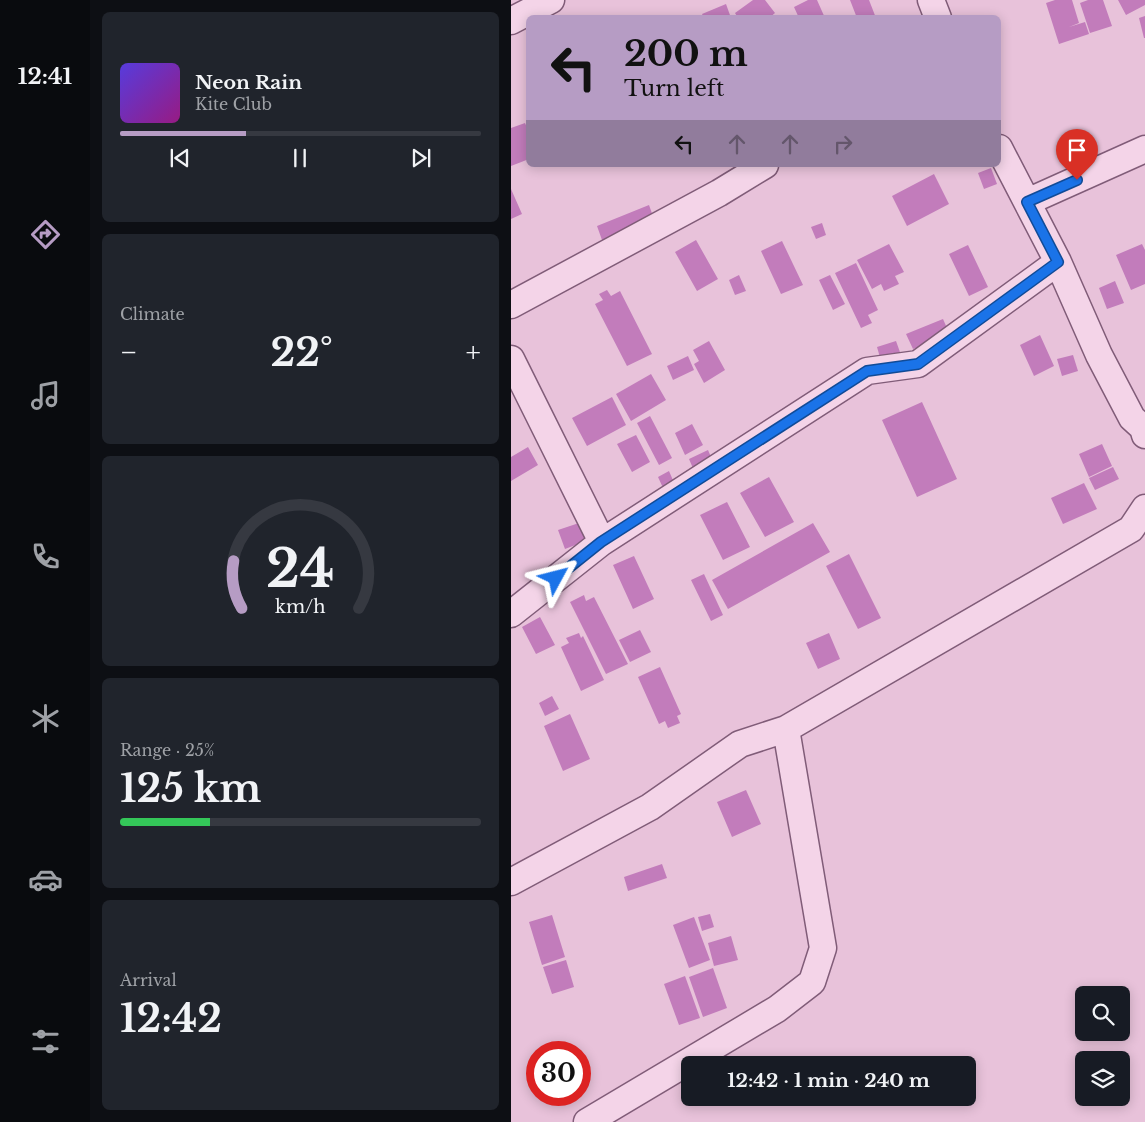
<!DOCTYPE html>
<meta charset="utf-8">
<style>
:root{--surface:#171b24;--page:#20242c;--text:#f1f3f6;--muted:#9ea1a6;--line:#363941;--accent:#b69cc4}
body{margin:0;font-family:"Libre Baskerville",serif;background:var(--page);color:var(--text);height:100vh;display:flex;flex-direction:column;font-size:19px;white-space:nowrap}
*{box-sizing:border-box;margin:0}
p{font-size:16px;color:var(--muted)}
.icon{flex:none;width:28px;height:28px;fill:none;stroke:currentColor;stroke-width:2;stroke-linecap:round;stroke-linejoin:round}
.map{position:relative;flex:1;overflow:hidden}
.panel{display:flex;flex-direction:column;gap:12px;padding:12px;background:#0d0f14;width:421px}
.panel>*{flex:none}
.guide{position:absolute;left:15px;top:15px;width:475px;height:152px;border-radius:8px;box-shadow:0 2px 12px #0003;background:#b69cc4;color:#111;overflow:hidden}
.fabs{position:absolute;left:564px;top:986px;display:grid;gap:10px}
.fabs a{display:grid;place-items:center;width:55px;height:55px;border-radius:8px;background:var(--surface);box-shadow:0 2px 12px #0003;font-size:25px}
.speed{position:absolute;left:15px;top:1041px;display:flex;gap:10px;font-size:25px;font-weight:700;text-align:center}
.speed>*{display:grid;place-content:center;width:65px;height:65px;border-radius:50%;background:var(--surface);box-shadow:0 2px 12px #0003;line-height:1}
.speed .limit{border:8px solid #d22;background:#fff;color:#111}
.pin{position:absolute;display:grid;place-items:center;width:42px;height:42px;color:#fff;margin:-51px -21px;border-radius:50% 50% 50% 0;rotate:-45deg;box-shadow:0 0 5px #0007}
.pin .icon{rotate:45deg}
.me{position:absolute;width:55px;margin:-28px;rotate:52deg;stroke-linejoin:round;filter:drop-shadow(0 0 4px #0008)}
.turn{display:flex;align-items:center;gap:18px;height:105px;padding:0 15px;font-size:22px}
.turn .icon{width:65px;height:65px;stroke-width:2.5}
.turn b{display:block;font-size:35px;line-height:42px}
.lanes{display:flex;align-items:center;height:48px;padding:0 15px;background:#0003;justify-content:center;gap:25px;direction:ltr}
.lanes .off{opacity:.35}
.big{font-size:38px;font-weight:800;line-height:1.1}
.panel .card{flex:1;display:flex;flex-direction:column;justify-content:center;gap:8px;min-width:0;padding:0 18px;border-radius:8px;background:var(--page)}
.panel .dial{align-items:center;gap:0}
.dial svg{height:130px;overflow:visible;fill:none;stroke:var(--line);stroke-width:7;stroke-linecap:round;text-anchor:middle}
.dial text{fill:var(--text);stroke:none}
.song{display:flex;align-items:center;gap:15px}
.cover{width:60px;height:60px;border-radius:8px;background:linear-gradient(135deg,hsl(250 70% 55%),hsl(310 70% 35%))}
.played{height:5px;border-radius:2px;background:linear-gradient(90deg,var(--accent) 35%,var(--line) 35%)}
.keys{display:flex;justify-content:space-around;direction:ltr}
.heat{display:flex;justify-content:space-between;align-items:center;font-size:28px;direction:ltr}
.charge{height:8px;border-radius:4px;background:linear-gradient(90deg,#34c759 25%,var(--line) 0)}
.trip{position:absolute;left:170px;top:1056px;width:295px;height:50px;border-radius:8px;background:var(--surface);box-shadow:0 2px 12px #0003;font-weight:800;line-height:50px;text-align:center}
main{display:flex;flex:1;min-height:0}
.dock{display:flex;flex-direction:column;width:90px;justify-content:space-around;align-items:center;background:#090b0e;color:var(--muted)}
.dock .icon{width:35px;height:35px}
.dock .active{color:var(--accent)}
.dock b{font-size:22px;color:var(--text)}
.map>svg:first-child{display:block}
</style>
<main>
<nav class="dock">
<b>12:41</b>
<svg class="icon active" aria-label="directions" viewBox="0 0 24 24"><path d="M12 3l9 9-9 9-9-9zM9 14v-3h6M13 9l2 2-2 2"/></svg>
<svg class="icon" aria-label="music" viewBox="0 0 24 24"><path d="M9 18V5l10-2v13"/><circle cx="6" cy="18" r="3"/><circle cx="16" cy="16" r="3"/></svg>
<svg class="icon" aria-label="phone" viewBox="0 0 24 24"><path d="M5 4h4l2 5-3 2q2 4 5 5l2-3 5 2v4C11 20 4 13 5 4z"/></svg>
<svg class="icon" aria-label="climate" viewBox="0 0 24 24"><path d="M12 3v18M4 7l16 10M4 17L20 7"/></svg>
<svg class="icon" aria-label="car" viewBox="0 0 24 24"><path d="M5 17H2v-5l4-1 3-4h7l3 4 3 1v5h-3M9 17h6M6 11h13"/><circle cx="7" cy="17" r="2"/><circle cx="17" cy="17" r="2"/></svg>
<svg class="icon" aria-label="filters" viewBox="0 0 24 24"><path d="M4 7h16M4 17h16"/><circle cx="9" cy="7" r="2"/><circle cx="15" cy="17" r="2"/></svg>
</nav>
<section class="panel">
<div class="card">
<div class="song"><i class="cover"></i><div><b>Neon Rain</b><p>Kite Club</p></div></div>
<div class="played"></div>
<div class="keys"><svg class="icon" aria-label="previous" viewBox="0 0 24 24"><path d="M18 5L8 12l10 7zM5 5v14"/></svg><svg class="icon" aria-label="pause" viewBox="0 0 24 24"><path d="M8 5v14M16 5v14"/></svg><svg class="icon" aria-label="next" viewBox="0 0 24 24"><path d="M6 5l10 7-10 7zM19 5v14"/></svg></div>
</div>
<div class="card"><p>Climate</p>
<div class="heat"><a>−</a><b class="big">22°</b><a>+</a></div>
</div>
<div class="card dial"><svg viewBox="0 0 100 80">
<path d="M14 69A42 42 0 1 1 86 69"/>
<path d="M14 69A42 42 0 0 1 9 40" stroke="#b69cc4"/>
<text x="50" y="56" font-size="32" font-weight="700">24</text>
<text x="50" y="72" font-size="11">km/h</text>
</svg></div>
<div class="card"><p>Range · 25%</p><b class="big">125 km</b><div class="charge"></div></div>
<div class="card"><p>Arrival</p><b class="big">12:42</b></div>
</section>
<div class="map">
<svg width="634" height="1122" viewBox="0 0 634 1122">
<rect width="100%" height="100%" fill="#e8c2da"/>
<!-- building -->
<path fill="#c27cbb" d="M 242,0 L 254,0 L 264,13 L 258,18 L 227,18 L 224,13 Z
M 297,0 L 306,0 L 314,18 L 288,18 L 283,7 Z
M 339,0 L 358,0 L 365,18 L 346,18 Z
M 544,0 L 561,0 L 568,23 L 558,27 L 574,22 L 578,34 L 548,44 L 535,3 Z
M 577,0 L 592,0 L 601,26 L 579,33 L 569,3 Z
M 607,0 L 634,0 L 634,5 L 615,15 Z
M 215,4 L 220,18 L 193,18 L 191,14 Z
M 634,16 L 634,38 L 633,38 L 628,18 Z
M 14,123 L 18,132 L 18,159 L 0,166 L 0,128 Z
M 480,168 L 486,184 L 473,189 L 467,173 Z
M 423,174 L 438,204 L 396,226 L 381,196 Z
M 0,189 L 11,214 L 0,219 Z
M 138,205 L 143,219 L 91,240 L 86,226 Z
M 311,223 L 315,235 L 305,239 L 300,227 Z
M 185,240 L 207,279 L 186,291 L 164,252 Z
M 271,241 L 292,285 L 270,294 L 250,251 Z
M 378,244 L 393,272 L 384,276 L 388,284 L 373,291 L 370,284 L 361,289 L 346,260 Z
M 631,244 L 634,250 L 634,284 L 620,290 L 605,255 Z
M 457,245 L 477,287 L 458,296 L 438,254 Z
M 345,263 L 367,310 L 357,315 L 361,323 L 350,328 L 324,273 Z
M 228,275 L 235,291 L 224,295 L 218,280 Z
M 319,275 L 334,304 L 322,310 L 308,280 Z
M 604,281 L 613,303 L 596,309 L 588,288 Z
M 96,290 L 100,296 L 109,291 L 141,354 L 116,366 L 84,304 L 92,300 L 88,294 Z
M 432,319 L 439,335 L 402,349 L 395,334 Z
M 529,335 L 543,366 L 523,376 L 509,345 Z
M 198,341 L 214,370 L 193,383 L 183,364 L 188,361 L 182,350 Z
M 385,341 L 390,355 L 370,361 L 366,347 Z
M 562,355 L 567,371 L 551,376 L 546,359 Z
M 177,356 L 183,370 L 162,380 L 156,366 Z
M 140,374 L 155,400 L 120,421 L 105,394 Z
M 101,397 L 115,425 L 76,446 L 61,418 Z
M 411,402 L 446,479 L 406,497 L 371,420 Z
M 139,416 L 161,458 L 148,465 L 126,423 Z
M 181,424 L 192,445 L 174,455 L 164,433 Z
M 125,435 L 139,462 L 121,472 L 106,444 Z
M 591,444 L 601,466 L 578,477 L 568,454 Z
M 17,447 L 27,465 L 0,481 L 0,457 Z
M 197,450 L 203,464 L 184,473 L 178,459 Z
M 602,467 L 608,479 L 584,490 L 578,478 Z
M 158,471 L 164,485 L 153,490 L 147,477 Z
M 258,477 L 283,522 L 254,537 L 229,493 Z
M 573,483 L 586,509 L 552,524 L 540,498 Z
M 216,502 L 239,547 L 212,560 L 189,515 Z
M 68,523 L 75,541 L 54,549 L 47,530 Z
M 302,523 L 319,552 L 217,609 L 201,580 Z
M 338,554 L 370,618 L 347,629 L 315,566 Z
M 123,556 L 143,599 L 122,609 L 102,565 Z
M 193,574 L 212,615 L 200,621 L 180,580 Z
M 73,595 L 75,601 L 83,597 L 117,664 L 95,674 L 59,602 Z
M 29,617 L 44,645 L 25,654 L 11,627 Z
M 129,630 L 140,652 L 119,662 L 108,640 Z
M 68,633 L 70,638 L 72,636 L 93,680 L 70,691 L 50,647 L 58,643 L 55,638 Z
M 318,633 L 329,659 L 307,669 L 295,643 Z
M 149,667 L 170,714 L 166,716 L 169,723 L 157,728 L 154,721 L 148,724 L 127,677 Z
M 41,696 L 48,709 L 34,716 L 28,703 Z
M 59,714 L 79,759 L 52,771 L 33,726 Z
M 235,790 L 250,824 L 221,837 L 206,802 Z
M 151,864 L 156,878 L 117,891 L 113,877 Z
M 199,914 L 203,927 L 191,931 L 187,917 Z
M 41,915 L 54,957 L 31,965 L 18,922 Z
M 183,917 L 199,960 L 178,968 L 162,925 Z
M 220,936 L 227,960 L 203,966 L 197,943 Z
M 55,960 L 63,987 L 41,994 L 32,967 Z
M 202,968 L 216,1008 L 192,1017 L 178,977 Z
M 174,976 L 189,1018 L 168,1025 L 153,984 Z"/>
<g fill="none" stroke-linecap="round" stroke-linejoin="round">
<defs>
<path id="minor" d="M 420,0 L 427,18
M 0,21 L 40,0
M 488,148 L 547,262 L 588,355 L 621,418 L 632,428 L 634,435
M 516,202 L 634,149
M 0,305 L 208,193 L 254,165
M 0,359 L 91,542
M 0,614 L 91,542 L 356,371 L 407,364 L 547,262
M 0,882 L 139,807 L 229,744 L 275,729 L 620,529 L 634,508
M 76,1122 L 266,1009 L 301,982 L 312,948 L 275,729"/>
</defs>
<!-- minor casing -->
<use href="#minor" stroke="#805c78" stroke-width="29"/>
<!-- minor -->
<use href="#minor" stroke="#f4d4e8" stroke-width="26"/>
</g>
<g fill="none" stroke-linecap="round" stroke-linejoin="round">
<defs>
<path id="route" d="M 45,578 L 90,542 L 356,371 L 407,364 L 547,262 L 516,202 L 566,180"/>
</defs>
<!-- route casing -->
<use href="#route" stroke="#114b97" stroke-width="12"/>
<!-- route -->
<use href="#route" stroke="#1a73e8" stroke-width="9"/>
</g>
</svg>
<div class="fabs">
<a><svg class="icon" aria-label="search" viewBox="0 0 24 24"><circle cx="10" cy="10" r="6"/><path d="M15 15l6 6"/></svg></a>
<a><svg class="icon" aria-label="layers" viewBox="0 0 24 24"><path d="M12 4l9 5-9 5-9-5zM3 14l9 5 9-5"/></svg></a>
</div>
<div class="speed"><div class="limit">30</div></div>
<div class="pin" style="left:566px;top:180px;background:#d93025"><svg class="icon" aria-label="arrive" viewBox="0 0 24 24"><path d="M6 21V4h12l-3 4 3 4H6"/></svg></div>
<svg class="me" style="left:45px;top:578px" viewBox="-20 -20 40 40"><path d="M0-17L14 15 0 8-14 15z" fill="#1a73e8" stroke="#fff" stroke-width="4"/></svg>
<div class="trip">12:42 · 1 min · 240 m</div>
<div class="guide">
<div class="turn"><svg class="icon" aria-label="left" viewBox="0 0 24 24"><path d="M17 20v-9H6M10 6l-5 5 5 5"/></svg><div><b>200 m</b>Turn left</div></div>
<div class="lanes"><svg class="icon" aria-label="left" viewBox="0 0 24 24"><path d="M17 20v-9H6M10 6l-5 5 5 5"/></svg><svg class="icon off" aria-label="ahead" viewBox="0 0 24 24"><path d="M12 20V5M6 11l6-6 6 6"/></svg><svg class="icon off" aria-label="ahead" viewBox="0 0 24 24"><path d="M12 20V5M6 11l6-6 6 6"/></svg><svg class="icon off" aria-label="right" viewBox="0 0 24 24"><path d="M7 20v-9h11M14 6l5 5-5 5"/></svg></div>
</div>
</div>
</main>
